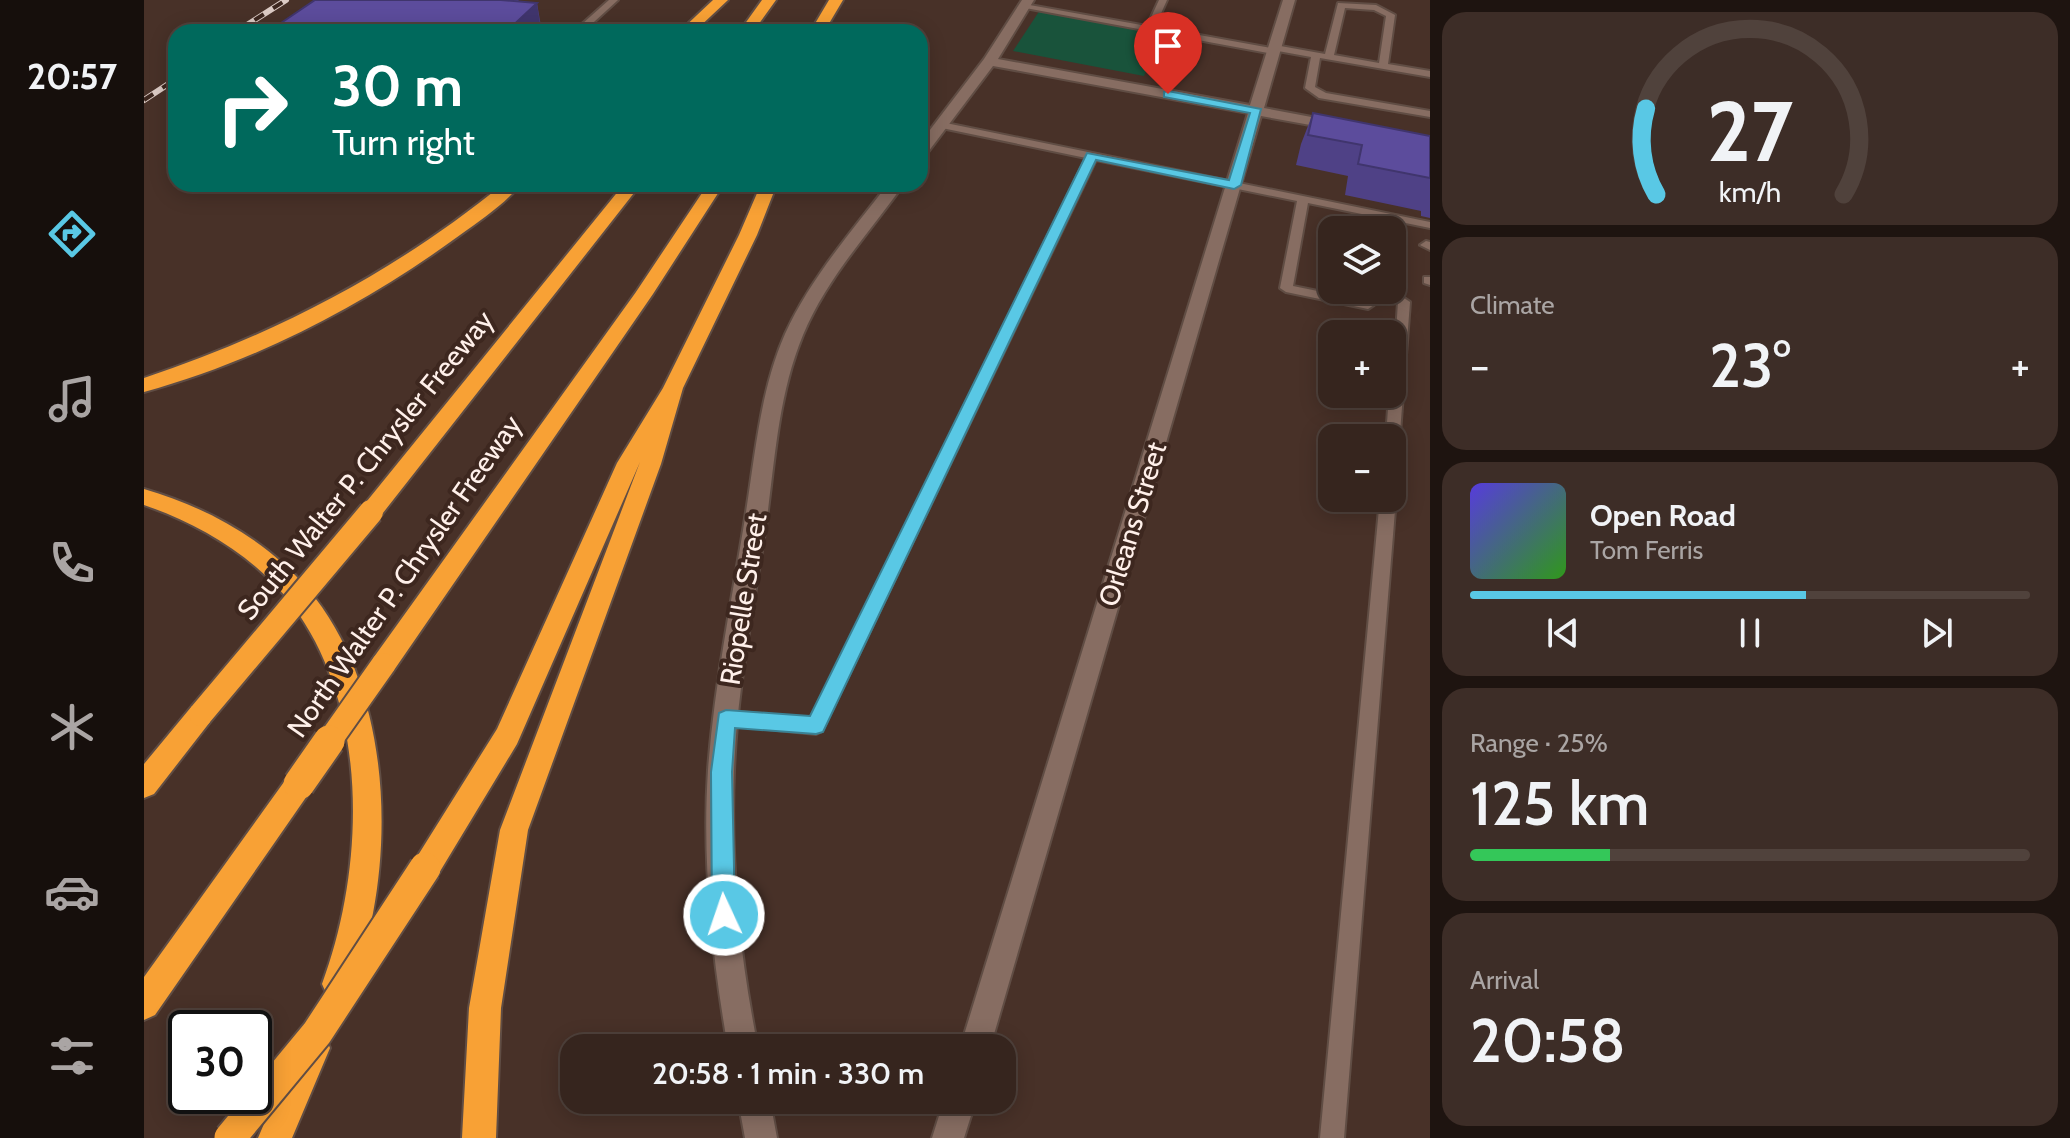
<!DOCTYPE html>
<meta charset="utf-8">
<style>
:root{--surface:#36251e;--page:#3d2d27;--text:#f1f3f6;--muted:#aaa5a4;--line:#50423c;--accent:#59c8e5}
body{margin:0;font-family:Cabin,sans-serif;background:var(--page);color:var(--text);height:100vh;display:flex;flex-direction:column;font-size:30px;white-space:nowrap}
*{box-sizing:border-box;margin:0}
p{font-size:26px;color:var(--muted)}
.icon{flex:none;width:44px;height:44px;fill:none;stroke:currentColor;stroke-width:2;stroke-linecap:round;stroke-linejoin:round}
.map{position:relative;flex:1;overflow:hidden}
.sheet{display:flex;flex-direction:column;gap:12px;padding:12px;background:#1e1410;width:640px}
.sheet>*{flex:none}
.banner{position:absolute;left:24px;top:24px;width:760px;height:168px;border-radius:24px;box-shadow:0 4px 20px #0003,0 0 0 2px var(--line);background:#00695c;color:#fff;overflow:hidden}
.buttons{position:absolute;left:1174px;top:216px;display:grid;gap:16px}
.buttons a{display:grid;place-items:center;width:88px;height:88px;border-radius:16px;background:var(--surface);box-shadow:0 4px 20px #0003,0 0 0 2px var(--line);font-size:40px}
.speed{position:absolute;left:24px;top:1010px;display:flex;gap:16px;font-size:40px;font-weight:700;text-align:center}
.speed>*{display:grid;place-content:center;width:104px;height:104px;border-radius:50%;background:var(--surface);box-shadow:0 4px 20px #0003,0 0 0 2px var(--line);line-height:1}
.speed .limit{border:4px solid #111;border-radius:12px;background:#fff;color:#111}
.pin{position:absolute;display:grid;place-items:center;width:68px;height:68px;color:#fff;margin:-82px -34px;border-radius:50% 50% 50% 0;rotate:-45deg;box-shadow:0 0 8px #0007}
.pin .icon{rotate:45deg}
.me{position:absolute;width:88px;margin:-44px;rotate:357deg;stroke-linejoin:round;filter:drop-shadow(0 0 6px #0008)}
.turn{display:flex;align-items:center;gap:28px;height:168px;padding:0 32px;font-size:36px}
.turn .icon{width:104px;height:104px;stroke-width:2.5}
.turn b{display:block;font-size:56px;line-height:68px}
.big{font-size:60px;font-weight:600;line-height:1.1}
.sheet .card{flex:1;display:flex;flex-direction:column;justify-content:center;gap:12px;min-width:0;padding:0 28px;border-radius:24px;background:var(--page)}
.sheet .dial{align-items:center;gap:0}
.dial svg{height:208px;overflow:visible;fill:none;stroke:var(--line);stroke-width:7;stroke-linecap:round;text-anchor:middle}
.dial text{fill:var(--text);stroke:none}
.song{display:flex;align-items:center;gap:24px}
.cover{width:96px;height:96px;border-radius:12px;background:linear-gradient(135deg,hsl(250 70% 55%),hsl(110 70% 35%))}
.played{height:8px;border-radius:4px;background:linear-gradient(90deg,var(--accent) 60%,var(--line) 60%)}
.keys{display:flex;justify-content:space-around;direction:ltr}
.heat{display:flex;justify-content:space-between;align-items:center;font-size:44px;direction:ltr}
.charge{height:12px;border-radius:6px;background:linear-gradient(90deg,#34c759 25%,var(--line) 0)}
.trip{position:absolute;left:416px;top:1034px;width:456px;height:80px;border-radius:24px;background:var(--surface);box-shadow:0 4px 20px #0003,0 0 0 2px var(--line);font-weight:600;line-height:80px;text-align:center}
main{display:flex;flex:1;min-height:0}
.dock{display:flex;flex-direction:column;width:144px;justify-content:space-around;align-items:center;background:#160f0c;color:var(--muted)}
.dock .icon{width:56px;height:56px}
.dock .current{color:var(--accent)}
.dock b{font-size:36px;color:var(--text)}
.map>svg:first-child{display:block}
</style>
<main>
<nav class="dock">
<b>20:57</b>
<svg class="icon current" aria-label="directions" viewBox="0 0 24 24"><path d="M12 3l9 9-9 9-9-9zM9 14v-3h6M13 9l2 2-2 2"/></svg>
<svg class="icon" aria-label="music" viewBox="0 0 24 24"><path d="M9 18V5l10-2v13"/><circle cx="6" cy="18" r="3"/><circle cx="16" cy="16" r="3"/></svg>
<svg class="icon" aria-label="phone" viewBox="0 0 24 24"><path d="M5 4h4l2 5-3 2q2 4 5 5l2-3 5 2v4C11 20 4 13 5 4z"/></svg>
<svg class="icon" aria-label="climate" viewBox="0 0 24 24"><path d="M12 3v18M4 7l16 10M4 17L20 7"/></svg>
<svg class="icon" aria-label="car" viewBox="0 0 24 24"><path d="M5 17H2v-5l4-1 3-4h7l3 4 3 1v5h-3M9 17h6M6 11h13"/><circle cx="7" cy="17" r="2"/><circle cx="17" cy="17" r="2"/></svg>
<svg class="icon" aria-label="filters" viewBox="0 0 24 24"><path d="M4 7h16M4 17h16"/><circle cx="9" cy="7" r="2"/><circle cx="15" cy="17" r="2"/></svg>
</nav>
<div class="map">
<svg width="1286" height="1138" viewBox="0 0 1286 1138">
<rect width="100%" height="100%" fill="#483128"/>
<!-- green -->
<path fill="#19533b" d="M 896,10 L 1020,32 L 1000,76 L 869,51 Z"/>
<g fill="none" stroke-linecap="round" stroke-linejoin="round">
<defs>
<path id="service" d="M 465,0 L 474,0 L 439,32 L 429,32 Z
M 1015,0 L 1023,0 L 1011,27 L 1127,48 L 1131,45 L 1181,54 L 1194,3 L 1232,5 L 1251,15 L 1244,64 L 1286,71 L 1286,77 L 1176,58 L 1171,87 L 1182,93 L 1286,111 L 1286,117 L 1175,98 L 1161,88 L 1167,57 L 1134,51 L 1130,54 L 876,7 L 880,4 L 1003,26 ZM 1201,8 L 1230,10 L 1242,16 L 1235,63 L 1190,55 Z
M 797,122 L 1286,222 L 1286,228 L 1164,203 L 1149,286 L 1218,300 L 1220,290 L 1232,290 L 1230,305 L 1224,309 L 1142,292 L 1136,288 L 1153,201 L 952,160 L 678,731 L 672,734 L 576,724 L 573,719 L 576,714 L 582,711 L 667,718 L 942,158 L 793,127 L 792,125 Z
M 1282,241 L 1286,242 L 1286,250 L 1276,245 Z
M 1280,277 L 1286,277 L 1286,285 L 1280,283 Z
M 1260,298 L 1266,302 L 1255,446 L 1248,451 L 1248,438 L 1242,438 L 1245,394 L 1248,394 L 1254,302 Z
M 1248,494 L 1252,498 L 1200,1138 L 1176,1138 L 1236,498 L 1248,498 Z"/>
<path id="minor" d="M 878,0 L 890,0 L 854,59 L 1106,105 L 1139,0 L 1151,0 L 1120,108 L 1194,122 L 1201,126 L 1194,130 L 1117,116 L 846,1048 L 816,1048 L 1104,113 L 849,66 L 781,156 L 776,157 L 776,143 L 840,59 Z
M 744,184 L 760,184 C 725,233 682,279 659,335 C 634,395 631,461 622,525 C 610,606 593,688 590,771 C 586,864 596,957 614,1048 L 584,1048 C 568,956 558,863 564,770 C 570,687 587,605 600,524 C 611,460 615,393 641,334 C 666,279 707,232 744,184 Z
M 594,1100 L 626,1100 L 633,1138 L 601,1138 Z
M 800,1100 L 832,1100 L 820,1138 L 788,1138 Z"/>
<path id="motorway" d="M 569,0 L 584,0 L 550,32 L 535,32 Z
M 618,0 L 632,0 L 609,32 L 595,32 Z
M 685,0 L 699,0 L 680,32 L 666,32 Z
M 359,184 L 377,184 C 361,204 337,220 316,235 C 222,304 113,361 0,392 L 0,378 C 132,334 251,272 359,184 Z
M 480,184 L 497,184 L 235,518 L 227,520 L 219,518 L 216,512 L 219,506 Z
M 564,184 L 580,184 L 509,294 L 248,673 L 239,676 L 230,673 L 226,665 L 230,657 L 492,292 Z
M 617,184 L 633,184 L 613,235 L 539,388 L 517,464 L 384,830 L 357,1008 L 352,1138 L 318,1138 L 325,1008 L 356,830 L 496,462 L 373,744 L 292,878 L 281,882 L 270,878 L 266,868 L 353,729 L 473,463 L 519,388 L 595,235 Z
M 0,489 C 62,507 121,539 164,589 C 252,693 255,874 205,995 L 194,1000 L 183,995 L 178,984 C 221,868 226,710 149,606 C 113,558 56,524 0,505 Z
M 57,703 L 66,706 L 70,714 L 66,722 L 10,794 L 0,798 L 0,764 L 48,706 Z
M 155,771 L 165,775 L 169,784 L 165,793 L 11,1015 L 0,1020 L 0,977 L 145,775 Z
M 169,1031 L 181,1036 L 186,1048 L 148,1138 L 114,1138 L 157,1036 Z"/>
</defs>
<!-- service casing -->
<use href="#service" stroke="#604d44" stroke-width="4"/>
<!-- minor casing -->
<use href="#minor" stroke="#604d44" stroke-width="4"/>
<!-- motorway casing -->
<use href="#motorway" stroke="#604d44" stroke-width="4"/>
<!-- service -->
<use href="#service" fill="#876d62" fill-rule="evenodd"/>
<!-- minor -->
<use href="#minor" fill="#876d62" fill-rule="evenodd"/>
<!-- motorway -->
<use href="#motorway" fill="#f8a135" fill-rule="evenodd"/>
<defs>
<path id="rail" d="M 92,32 L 142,0
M 0,100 L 32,79"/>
</defs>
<!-- rail casing -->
<use href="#rail" stroke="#dccbc5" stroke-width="6"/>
<!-- rail -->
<use href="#rail" stroke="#3d271f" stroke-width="4" stroke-dasharray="11" stroke-linecap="butt"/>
<defs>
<path id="motorway-bridge-far1" d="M 57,714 L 227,512
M 184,743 L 239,665"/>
<path id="motorway-bridge" d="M 155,784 L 185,741
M 86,1138 L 173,1033 L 281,868"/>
</defs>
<!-- motorway-bridge-far1 casing -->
<use href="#motorway-bridge-far1" stroke="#604d44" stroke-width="28" stroke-linecap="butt"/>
<!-- motorway-bridge casing -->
<use href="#motorway-bridge" stroke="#604d44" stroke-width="35" stroke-linecap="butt"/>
<!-- motorway-bridge-far1 -->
<use href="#motorway-bridge-far1" stroke="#f8a135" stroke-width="24"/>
<!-- motorway-bridge -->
<use href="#motorway-bridge" stroke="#f8a135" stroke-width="31"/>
</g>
<!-- wall -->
<path fill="#4f4186" d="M 171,0 L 375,0 L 373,2 L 393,3 L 398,32 L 137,32 L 134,25 Z
M 1169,113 L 1286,136 L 1286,218 L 1277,216 L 1277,211 L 1201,195 L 1204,176 L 1152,165 L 1157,144 Z"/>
<!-- shaded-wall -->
<path fill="#40356d" d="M 393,3 L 397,32 L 362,32 Z"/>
<!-- building -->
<path fill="#5c4c9c" stroke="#40356d" stroke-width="2" d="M 171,0 L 357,0 L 393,3 L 362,32 L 184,32 L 134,25 Z
M 1169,113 L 1286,136 L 1286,178 L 1214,164 L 1218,145 L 1164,135 Z"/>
<!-- route -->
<path fill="#59c8e5" stroke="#3a8295" stroke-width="2" d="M 1024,91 L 1117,109 L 1097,185 L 1090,189 L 952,160 L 679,732 L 672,734 L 591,728 L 588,772 L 591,915 L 588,923 L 580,926 L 572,923 L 568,915 L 567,772 L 575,713 L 582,710 L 666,716 L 943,153 L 1085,180 L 1106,113 L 1020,97 L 1020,92 Z"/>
<g text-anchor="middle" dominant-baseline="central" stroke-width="8" stroke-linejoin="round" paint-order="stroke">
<!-- street labels -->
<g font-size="28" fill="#fff0ea" stroke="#3d271f">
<text transform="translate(221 465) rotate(-51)">South Walter P. Chrysler Freeway</text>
<text transform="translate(988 524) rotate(-73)">Orleans Street</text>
<text transform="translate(260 576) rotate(-55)">North Walter P. Chrysler Freeway</text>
<text transform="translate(599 599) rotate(-81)">Riopelle Street</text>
</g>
</g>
</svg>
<div class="buttons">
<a><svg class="icon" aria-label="layers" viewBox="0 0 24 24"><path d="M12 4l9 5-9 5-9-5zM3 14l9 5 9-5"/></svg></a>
<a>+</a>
<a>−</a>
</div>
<div class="speed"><div class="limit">30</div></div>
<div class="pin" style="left:1024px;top:94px;background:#d93025"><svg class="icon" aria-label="arrive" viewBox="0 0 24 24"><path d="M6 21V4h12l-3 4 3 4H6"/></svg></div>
<svg class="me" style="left:580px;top:915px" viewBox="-20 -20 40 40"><circle r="17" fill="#59c8e5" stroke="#fff" stroke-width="3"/><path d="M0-11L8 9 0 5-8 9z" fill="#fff"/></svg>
<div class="trip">20:58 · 1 min · 330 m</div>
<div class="banner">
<div class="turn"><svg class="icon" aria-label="right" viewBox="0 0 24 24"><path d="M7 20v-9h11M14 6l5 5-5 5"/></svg><div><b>30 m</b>Turn right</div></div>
</div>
</div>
<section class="sheet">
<div class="card dial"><svg viewBox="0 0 100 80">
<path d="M14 69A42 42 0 1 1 86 69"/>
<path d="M14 69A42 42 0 0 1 10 36" stroke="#59c8e5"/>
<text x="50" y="56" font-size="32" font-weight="700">27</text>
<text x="50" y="72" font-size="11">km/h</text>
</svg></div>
<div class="card"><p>Climate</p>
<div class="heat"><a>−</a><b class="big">23°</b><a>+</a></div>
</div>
<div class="card">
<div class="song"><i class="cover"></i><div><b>Open Road</b><p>Tom Ferris</p></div></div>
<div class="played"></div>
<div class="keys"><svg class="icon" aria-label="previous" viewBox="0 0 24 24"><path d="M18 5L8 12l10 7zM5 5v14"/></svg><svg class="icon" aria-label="pause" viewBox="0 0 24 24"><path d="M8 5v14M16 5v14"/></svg><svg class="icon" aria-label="next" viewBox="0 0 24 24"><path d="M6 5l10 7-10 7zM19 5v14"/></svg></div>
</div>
<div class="card"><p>Range · 25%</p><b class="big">125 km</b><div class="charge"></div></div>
<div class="card"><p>Arrival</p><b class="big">20:58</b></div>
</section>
</main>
